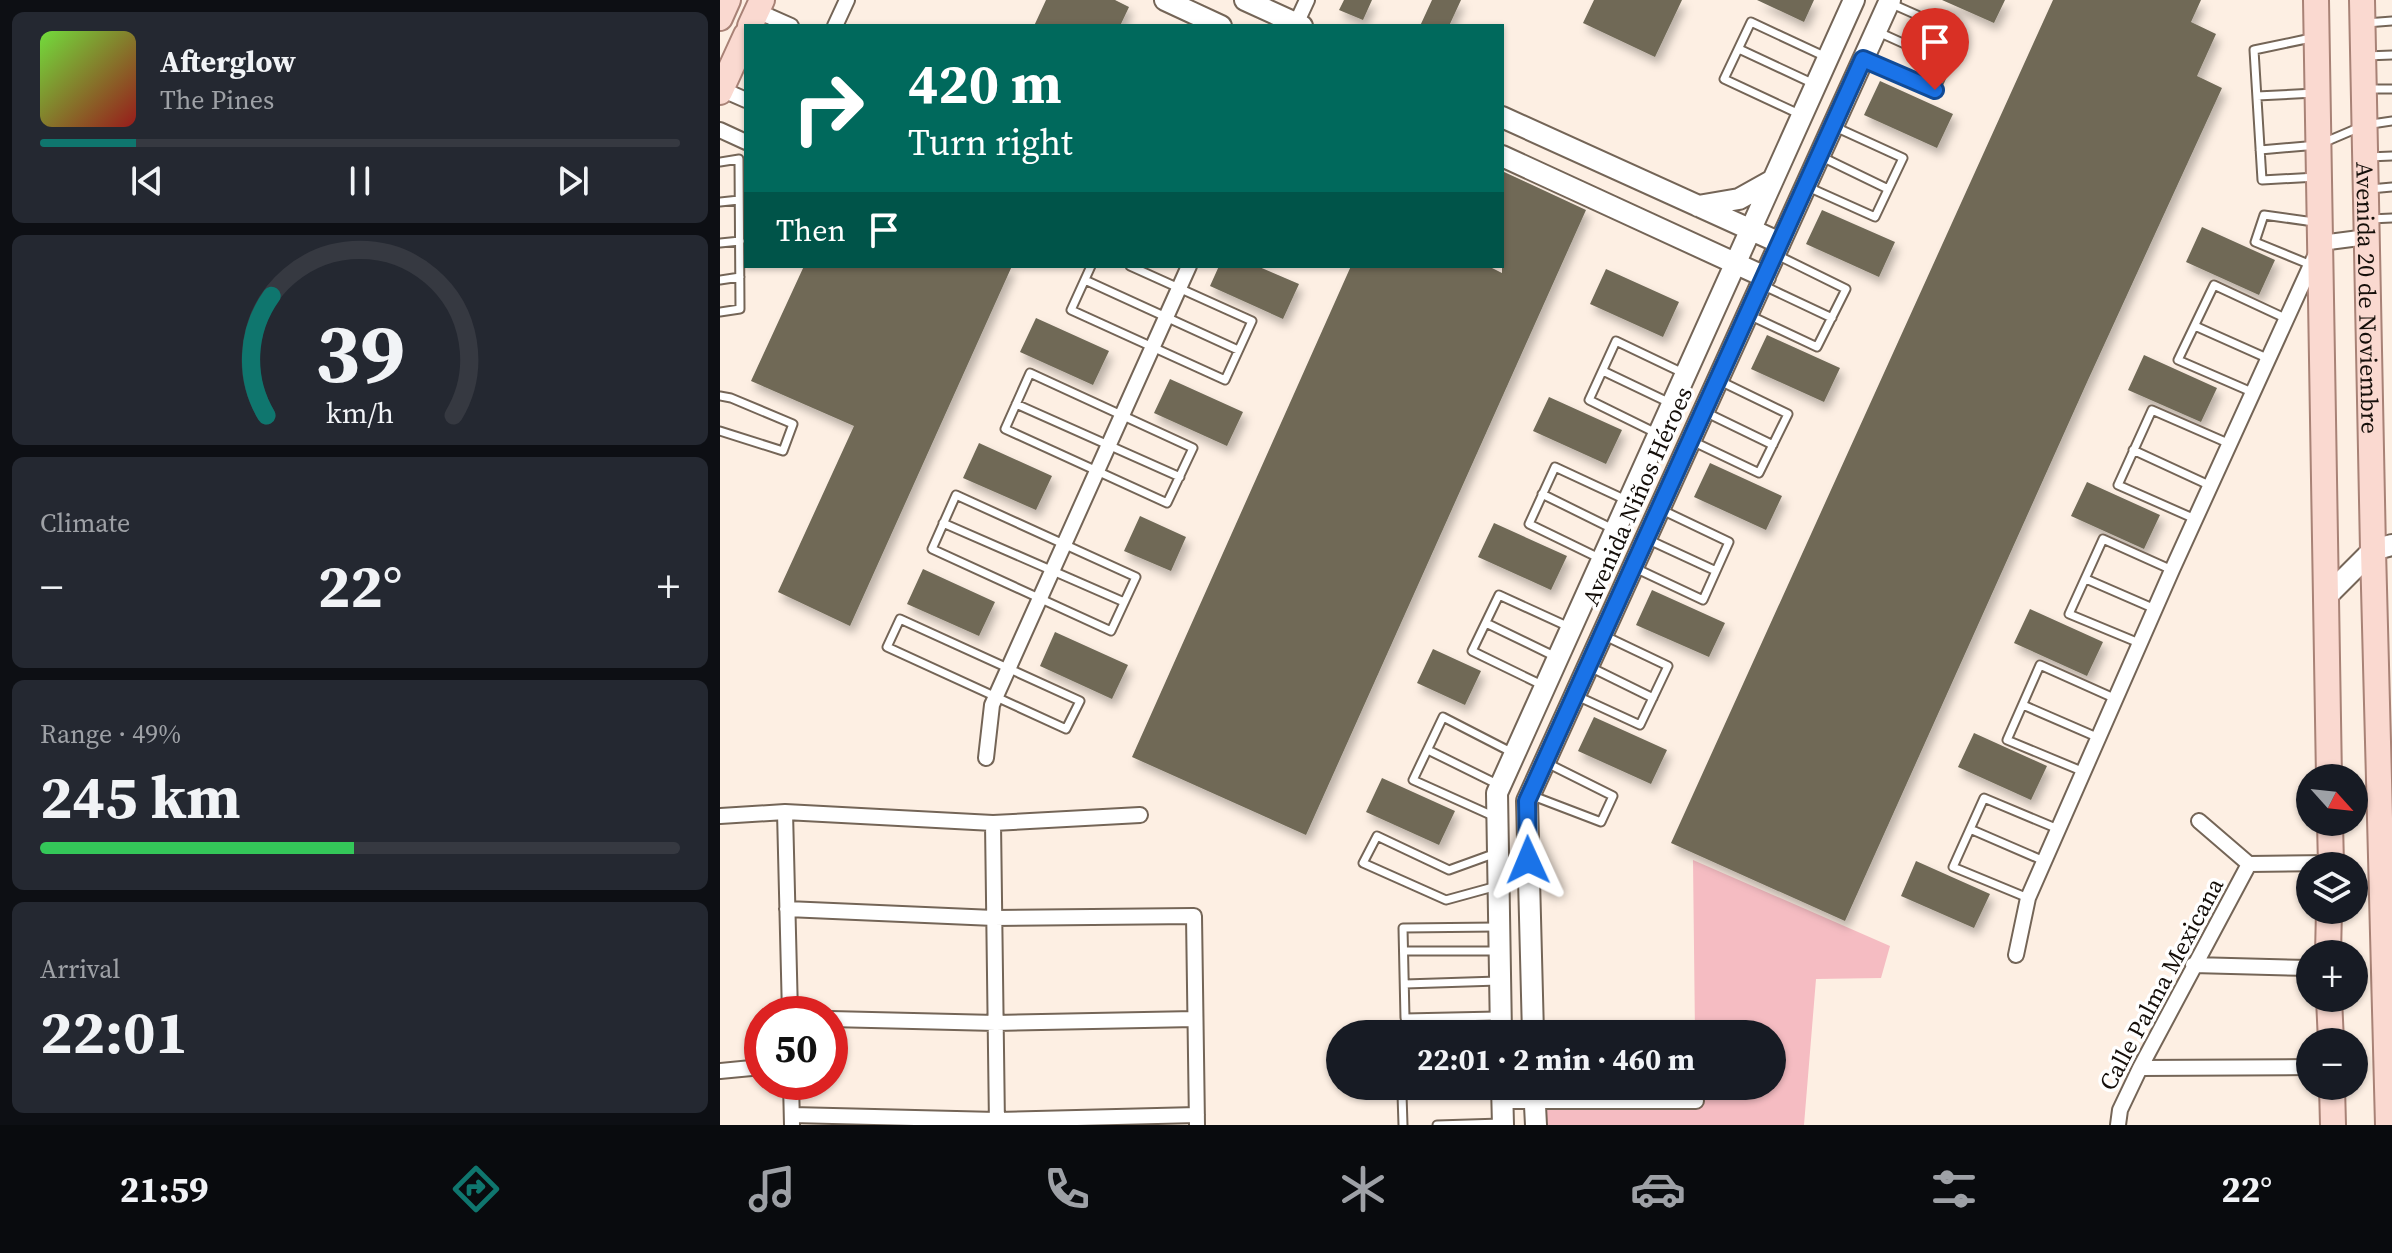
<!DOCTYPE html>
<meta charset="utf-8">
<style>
:root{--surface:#171b24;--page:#242831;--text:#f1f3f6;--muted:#9ea1a6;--line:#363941;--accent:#0f766e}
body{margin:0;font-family:"Source Serif 4",serif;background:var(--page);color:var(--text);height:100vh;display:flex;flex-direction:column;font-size:30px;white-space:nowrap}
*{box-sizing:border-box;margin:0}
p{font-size:26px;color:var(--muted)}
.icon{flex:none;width:44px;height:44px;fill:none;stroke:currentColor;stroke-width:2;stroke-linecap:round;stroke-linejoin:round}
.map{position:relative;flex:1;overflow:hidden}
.sheet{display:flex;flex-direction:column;gap:12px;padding:12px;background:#0d0f14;width:720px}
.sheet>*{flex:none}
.hud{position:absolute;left:24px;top:24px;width:760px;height:244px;border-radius:0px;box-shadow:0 2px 6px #0004;background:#00695c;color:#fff;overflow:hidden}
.needle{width:52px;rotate:117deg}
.controls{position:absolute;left:1576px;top:764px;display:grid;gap:16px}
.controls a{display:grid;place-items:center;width:72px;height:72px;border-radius:50%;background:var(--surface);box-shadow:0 2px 6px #0004;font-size:40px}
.speed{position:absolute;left:24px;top:996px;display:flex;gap:16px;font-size:40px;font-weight:700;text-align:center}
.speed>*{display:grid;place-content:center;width:104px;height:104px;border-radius:50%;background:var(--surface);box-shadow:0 2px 6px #0004;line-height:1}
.speed .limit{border:12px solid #d22;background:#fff;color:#111}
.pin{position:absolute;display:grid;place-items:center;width:68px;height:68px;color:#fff;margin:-82px -34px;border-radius:50% 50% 50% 0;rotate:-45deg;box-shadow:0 0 8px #0007}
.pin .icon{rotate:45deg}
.me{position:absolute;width:88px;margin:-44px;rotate:359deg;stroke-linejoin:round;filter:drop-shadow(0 0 6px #0008)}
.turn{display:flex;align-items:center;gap:28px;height:168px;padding:0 32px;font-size:36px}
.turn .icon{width:104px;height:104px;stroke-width:2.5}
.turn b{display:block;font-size:56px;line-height:68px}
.then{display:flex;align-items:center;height:76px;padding:0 32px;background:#0003;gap:16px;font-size:30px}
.big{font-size:60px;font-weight:700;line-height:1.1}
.sheet .widget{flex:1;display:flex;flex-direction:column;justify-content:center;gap:12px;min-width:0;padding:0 28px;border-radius:12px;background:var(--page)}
.sheet .dial{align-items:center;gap:0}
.dial svg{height:208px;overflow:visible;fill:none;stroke:var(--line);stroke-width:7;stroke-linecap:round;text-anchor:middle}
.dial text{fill:var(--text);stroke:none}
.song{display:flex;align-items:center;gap:24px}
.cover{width:96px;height:96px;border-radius:12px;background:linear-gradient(135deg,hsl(100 70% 55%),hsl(0 70% 35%))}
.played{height:8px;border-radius:4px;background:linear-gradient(90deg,var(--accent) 15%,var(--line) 15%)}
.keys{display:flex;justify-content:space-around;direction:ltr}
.heat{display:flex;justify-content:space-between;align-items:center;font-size:44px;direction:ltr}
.charge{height:12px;border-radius:6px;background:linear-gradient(90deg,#34c759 49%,var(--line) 0)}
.trip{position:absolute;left:606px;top:1020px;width:460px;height:80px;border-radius:40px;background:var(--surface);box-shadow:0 2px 6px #0004;font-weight:700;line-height:80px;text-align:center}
.menu{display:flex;height:128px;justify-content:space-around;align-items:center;background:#090b0e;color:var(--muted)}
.menu .icon{width:56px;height:56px}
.menu .on{color:var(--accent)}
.menu b{font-size:36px;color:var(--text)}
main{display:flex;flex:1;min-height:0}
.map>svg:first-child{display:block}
</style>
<main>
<section class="sheet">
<div class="widget">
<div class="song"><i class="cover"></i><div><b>Afterglow</b><p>The Pines</p></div></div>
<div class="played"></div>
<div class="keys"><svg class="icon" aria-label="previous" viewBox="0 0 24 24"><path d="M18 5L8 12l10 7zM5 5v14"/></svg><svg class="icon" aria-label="pause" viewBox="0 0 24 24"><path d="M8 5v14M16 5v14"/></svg><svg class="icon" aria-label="next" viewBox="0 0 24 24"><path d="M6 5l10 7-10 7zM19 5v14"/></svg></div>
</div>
<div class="widget dial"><svg viewBox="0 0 100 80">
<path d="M14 69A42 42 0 1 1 86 69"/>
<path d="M14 69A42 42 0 0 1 16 23" stroke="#0f766e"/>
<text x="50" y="56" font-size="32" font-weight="700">39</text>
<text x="50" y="72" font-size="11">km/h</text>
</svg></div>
<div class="widget"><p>Climate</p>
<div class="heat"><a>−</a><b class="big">22°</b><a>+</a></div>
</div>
<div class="widget"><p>Range · 49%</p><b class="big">245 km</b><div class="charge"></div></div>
<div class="widget"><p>Arrival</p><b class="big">22:01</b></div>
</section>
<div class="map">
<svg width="1672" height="1125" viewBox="0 0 1672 1125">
<defs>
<filter id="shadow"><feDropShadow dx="4" dy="7" stdDeviation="4" flood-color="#0004"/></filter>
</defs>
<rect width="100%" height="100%" fill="#fdefe3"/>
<!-- green -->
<path fill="#f5bcc2" d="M 973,860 L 1170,946 L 1161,978 L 1096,979 L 1084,1125 L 816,1125 L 815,1101 L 976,1100 L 976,1086 L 1052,1086 L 1052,1034 L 975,1034 Z"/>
<!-- building -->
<path fill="#6f6957" filter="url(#shadow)" d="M 326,0 L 395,0 L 409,7 L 400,26 L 314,26 Z
M 624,0 L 652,0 L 643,20 L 619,10 Z
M 712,0 L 741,0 L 729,26 L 700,26 Z
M 874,0 L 962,0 L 935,57 L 863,23 Z
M 1037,0 L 1094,0 L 1084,22 Z
M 1222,0 L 1285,0 L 1274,23 Z
M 1333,0 L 1481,0 L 1471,22 L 1496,34 L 1477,76 L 1502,88 L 1368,380 L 1125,921 L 951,843 Z
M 1160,81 L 1233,114 L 1217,148 L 1144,115 Z
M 782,171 L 866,210 L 586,835 L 412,757 L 631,266 L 768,266 L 782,273 Z
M 1102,210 L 1175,242 L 1159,277 L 1086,244 Z
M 1482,227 L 1555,260 L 1539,295 L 1466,262 Z
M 84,266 L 292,266 L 130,626 L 58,592 L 134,426 L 31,381 Z
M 499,266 L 537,266 L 579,284 L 563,319 L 490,286 Z
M 886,269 L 959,302 L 943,337 L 870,304 Z
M 316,318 L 389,351 L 373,385 L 300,352 Z
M 1047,335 L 1120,368 L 1104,402 L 1031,369 Z
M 1424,355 L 1497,388 L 1481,422 L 1408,390 Z
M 450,379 L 523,412 L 507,446 L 434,413 Z
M 829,397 L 902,430 L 886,464 L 813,431 Z
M 259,443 L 332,476 L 316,510 L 243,478 Z
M 990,463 L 1062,496 L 1046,530 L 974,497 Z
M 1367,482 L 1440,515 L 1424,549 L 1351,516 Z
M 420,516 L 466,537 L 451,571 L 404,551 Z
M 774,523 L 847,556 L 831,590 L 758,557 Z
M 203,569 L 275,602 L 259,636 L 187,604 Z
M 932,590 L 1005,623 L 989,657 L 916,625 Z
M 1310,609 L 1383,642 L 1367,676 L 1294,643 Z
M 335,632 L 408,665 L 392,699 L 320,666 Z
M 713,649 L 761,671 L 745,705 L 697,683 Z
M 874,717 L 947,750 L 931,784 L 858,751 Z
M 1254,733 L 1327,766 L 1311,800 L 1238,767 Z
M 662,778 L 735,811 L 719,845 L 646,812 Z
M 1196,861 L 1270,894 L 1254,928 L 1181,896 Z"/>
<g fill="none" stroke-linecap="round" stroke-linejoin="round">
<defs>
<path id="lane" d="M 1646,23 L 1672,21
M 1156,31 L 1227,63
M 1591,38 L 1534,50 L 1542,180 L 1597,177
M 1019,49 L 1094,84
M 1646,56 L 1672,55
M 1145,59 L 1215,90 L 1240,34 L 1172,4
M 1646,89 L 1672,89
M 1537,96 L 1595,93
M 1079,114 L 1004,79 L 1031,22 L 1106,57
M 1540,150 L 1598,145 L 1645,125 L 1672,121
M 1102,157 L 1168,189
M 1648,157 L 1672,156
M 0,162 L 19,159 L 20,309 L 0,312
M 1088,187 L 1155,217 L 1183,158 L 1113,126
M 1650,189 L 1672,187
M 0,202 L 19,200
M 1650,219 L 1672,218
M 0,243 L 20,241
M 1591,265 L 1535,242 L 1544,215 L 1594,222
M 371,266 L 351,310 L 505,380 L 532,321 L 410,266
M 0,280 L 20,277
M 365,280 L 518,350
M 1042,285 L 1112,318
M 1031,316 L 1097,347 L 1126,289 L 1057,255
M 1475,326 L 1549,359
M 883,371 L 950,403
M 310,373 L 473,448 L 447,503 L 285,429 Z
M 1534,393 L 1458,360 L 1494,285 L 1567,319
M 0,396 L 11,398 L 73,424 L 63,451 L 0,431
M 296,404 L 460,477
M 987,413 L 1053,445
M 938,434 L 869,400 L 896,341 L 963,373
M 972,441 L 1039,473 L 1068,414 L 1000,381
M 1413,450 L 1491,486
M 822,494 L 893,529
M 236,495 L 416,577 L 391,631 L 212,549 Z
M 1475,519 L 1398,485 L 1432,410 L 1510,444
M 223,523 L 404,602
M 929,540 L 996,571
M 879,558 L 809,524 L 835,467 L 906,500
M 915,568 L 983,600 L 1009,542 L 942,510
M 1366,579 L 1435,609
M 180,619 L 360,701 L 346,729 L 167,647 Z
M 766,623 L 836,657
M 1419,643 L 1349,614 L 1383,539 L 1452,570
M 870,667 L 933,698
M 824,686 L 752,651 L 779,595 L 849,627
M 857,696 L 920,725 L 948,666 L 885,636
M 1303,705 L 1379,738
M 708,750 L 779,785
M 1364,772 L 1287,740 L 1320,665 L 1396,699
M 813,796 L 881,822 L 893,796 L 827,763
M 773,816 L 693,780 L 723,717 L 793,753
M 1250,829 L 1324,861
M 776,853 L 729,870 L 657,836 L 643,863 L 726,900 L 777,886
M 1308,898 L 1233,867 L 1264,798 L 1338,829
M 684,951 L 778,951
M 685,984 L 778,981
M 777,1016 L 685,1018 L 683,928 L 777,927
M 683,1125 L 682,1094 L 780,1090
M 717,1125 L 781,1123"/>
<path id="street" d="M 37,11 L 71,26
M 115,26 L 127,0
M 575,26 L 587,0
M 1,89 L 26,100
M 0,130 L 26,142
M 266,758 L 272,705 L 469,266
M 65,812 L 70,1014
M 0,816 L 65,812 L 273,823 L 420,815
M 1479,821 L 1529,864 L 1611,863
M 273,823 L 277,1125
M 67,909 L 274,918 L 474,916 L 477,1125
M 1296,955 L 1308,898 L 1452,570 L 1601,243 L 1647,237
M 1473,965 L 1590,968
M 110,1019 L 276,1023 L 475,1019
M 1420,1068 L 1590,1067
M 0,1071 L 42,1067
M 71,1082 L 72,1125
M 782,1101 L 976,1101
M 72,1115 L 277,1120 L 477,1115
M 1398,1125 L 1400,1110 L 1420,1068 L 1529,864"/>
<path id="secondary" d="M 445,0 L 501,26
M 525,0 L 582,26
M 782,117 L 1060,243
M 782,156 L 1045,277
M 978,206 L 1019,199 L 1053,180
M 1606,597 L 1653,550 L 1672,545
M 781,1034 L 777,793 L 1134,0
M 813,1034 L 807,801 L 1170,0
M 782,1086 L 783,1125
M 814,1086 L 816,1125"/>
<g id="primary">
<path d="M 1596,0 L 1609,778"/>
<path id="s1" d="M 1642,0 L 1653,550 L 1668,1125"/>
<path d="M 0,18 L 8,0"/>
<path d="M 30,26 L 42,0"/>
<path d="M 0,92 L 26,35"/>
<path d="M 1610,822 L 1611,866"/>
<path d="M 1608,954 L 1609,910"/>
<path d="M 1609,998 L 1611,1042"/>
<path d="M 1612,1086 L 1613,1125"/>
</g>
</defs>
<!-- lane casing -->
<use href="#lane" stroke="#746557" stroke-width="11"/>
<!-- street casing -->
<use href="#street" stroke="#746557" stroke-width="18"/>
<!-- secondary casing -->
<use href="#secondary" stroke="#746557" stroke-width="24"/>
<!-- primary casing -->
<use href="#primary" stroke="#a88276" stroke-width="28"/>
<!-- lane -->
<use href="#lane" stroke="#fff" stroke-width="7"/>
<!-- street -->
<use href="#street" stroke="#fff" stroke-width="14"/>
<!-- secondary -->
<use href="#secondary" stroke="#fff" stroke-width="20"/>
<!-- primary -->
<use href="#primary" stroke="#fad9d0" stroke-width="24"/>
</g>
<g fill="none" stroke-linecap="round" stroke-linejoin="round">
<defs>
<path id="route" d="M 808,860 L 807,801 L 1143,59 L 1215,90"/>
</defs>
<!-- route casing -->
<use href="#route" stroke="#114b97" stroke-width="20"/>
<!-- route -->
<use href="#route" stroke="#1a73e8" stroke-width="14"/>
</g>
<g text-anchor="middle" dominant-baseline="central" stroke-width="7" stroke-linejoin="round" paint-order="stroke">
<!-- street labels -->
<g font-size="24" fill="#150f0a" stroke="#fff">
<text stroke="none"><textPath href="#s1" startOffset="298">Avenida 20 de Noviembre</textPath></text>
<text transform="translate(917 496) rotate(-66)">Avenida Niños Héroes</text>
<text transform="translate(1441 984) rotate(-62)">Calle Palma Mexicana</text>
</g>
</g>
</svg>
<div class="controls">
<a><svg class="needle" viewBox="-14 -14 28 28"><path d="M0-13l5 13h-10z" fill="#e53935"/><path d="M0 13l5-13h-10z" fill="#9ea1a6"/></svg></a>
<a><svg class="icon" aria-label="layers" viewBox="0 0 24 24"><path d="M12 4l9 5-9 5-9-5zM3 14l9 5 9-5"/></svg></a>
<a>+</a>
<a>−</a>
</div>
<div class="speed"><div class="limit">50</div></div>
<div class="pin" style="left:1215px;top:90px;background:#d93025"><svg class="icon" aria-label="arrive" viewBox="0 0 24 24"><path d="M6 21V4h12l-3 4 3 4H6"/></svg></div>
<svg class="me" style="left:808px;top:860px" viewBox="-20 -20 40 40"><path d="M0-17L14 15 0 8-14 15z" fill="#1a73e8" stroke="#fff" stroke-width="4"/></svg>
<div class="trip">22:01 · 2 min · 460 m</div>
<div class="hud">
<div class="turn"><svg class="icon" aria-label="right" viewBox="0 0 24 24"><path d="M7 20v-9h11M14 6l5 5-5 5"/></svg><div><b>420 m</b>Turn right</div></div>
<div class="then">Then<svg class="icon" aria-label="arrive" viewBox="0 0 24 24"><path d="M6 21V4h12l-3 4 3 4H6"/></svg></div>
</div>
</div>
</main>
<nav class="menu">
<b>21:59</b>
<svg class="icon on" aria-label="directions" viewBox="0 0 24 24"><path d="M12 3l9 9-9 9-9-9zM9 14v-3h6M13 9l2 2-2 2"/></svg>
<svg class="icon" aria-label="music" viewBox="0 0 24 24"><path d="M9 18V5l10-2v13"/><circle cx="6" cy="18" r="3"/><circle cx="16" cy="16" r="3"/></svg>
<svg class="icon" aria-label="phone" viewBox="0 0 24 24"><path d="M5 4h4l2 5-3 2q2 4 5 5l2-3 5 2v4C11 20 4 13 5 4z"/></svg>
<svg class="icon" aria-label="climate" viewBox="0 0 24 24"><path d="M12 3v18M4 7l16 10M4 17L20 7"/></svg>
<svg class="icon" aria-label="car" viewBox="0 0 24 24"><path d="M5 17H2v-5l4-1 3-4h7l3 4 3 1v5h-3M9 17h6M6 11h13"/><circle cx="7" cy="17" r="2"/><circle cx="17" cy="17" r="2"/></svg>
<svg class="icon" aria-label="filters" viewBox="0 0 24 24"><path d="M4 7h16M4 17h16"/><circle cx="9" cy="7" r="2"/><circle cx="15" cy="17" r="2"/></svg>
<b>22°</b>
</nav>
